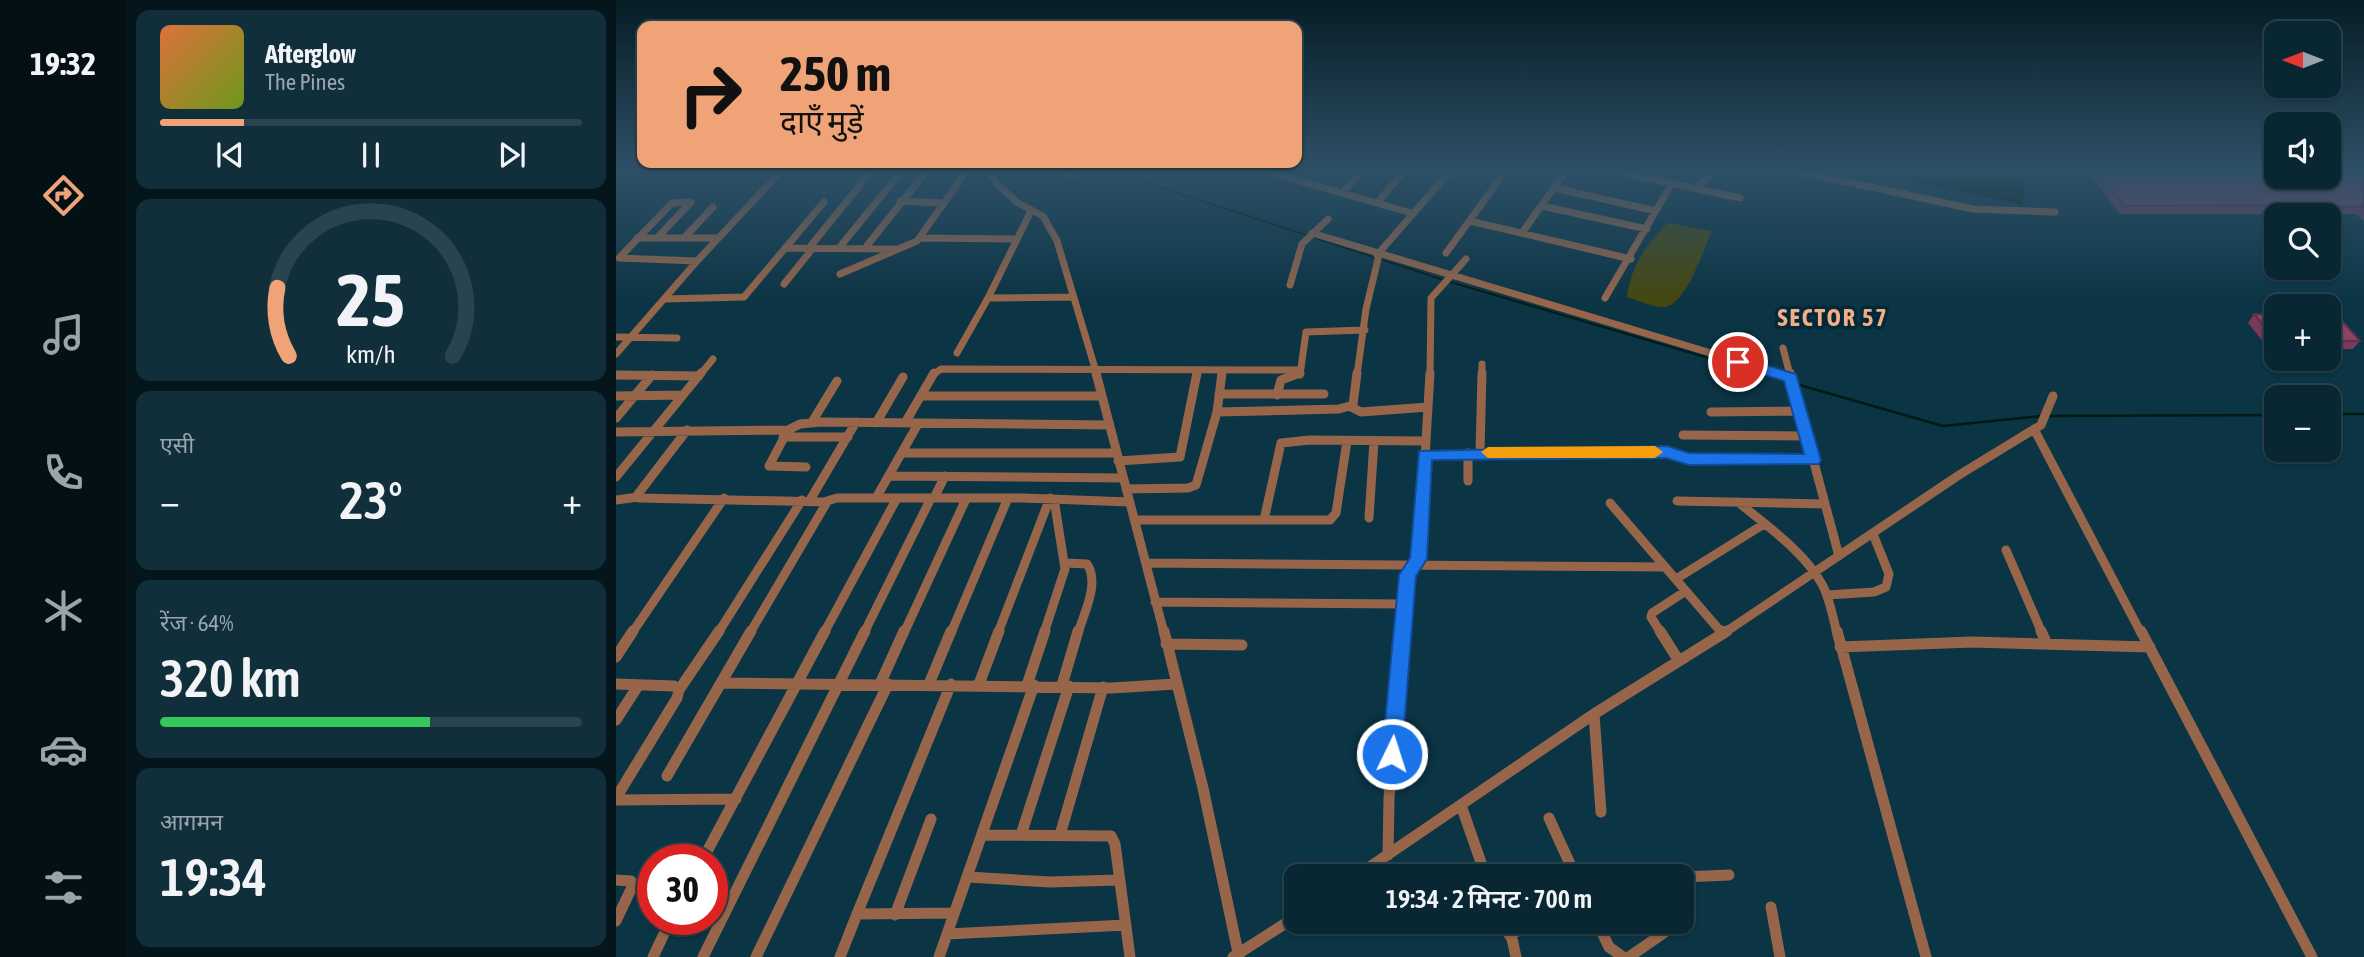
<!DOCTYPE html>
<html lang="hi">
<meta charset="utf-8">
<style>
:root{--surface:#082733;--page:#112f3b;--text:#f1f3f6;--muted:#98a5ac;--line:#29444e;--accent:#efa377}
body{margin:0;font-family:"Asap Condensed","Noto Sans Devanagari",sans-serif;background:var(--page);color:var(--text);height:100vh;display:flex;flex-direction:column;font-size:26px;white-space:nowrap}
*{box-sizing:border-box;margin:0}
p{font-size:23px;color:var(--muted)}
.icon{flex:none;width:38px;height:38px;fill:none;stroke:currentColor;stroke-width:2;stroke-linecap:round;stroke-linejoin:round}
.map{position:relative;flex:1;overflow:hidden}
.side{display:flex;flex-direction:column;gap:10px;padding:10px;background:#04151c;width:490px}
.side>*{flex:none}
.guide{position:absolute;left:21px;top:21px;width:665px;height:147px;border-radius:14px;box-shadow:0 2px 5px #0004,0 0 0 2px var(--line);background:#efa377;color:#111;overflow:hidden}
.needle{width:46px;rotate:270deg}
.fabs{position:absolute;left:1648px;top:21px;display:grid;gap:14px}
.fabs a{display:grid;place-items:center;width:77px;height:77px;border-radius:14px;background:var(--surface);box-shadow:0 2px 5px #0004,0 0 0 2px var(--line);font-size:35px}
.speed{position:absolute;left:21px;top:844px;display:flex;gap:14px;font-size:35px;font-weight:700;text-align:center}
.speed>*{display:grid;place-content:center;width:91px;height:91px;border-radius:50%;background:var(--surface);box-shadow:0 2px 5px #0004,0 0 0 2px var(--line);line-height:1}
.speed .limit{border:10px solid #d22;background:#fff;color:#111}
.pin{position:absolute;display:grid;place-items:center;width:60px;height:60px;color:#fff;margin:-30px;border:4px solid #fff;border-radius:50%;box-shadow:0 2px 7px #0007}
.me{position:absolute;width:77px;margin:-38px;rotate:4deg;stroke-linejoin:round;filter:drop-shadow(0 0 5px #0008)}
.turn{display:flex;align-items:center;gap:24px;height:147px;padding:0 28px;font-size:32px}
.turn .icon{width:91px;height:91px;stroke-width:2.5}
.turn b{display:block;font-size:49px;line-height:60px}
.big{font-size:52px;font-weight:600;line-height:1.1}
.side .tile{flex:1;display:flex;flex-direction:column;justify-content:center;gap:10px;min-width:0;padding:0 24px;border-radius:14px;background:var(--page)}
.side .dial{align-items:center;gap:0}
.dial svg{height:182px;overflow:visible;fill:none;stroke:var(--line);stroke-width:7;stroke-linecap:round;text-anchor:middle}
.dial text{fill:var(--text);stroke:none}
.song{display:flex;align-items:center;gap:21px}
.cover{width:84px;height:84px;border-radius:10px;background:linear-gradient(135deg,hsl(20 70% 55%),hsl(80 70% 35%))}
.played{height:7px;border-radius:4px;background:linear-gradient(90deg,var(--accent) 20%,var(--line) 20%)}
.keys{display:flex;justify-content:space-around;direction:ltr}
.heat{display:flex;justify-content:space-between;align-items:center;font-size:38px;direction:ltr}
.charge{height:10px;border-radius:5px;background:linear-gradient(90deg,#34c759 64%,var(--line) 0)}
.trip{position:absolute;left:668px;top:864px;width:410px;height:70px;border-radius:14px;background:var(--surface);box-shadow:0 2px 5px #0004,0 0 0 2px var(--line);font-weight:600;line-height:70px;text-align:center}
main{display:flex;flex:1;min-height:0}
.dock{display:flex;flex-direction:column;width:126px;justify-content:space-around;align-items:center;background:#031014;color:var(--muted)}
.dock .icon{width:49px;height:49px}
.dock .on{color:var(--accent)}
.dock b{font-size:32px;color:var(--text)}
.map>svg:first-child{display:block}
</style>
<main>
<nav class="dock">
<b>19:32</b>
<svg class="icon on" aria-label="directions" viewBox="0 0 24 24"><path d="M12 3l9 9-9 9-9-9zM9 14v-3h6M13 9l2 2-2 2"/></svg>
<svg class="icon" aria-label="music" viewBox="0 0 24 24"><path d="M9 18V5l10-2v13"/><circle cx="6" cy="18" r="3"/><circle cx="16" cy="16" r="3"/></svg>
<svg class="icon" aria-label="phone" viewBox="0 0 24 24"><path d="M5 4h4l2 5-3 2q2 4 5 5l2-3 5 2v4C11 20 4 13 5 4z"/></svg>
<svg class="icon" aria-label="climate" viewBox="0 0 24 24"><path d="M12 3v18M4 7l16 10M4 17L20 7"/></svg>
<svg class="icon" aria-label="car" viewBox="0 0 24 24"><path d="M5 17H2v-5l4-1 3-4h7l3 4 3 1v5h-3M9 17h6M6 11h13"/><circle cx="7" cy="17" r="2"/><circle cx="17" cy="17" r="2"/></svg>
<svg class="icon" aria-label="filters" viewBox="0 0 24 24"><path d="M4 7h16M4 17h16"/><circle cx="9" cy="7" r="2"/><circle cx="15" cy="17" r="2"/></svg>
</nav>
<section class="side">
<div class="tile">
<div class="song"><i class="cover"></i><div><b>Afterglow</b><p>The Pines</p></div></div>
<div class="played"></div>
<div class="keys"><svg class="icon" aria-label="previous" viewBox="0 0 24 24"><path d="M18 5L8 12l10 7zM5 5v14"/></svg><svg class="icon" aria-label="pause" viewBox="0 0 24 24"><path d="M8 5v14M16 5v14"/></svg><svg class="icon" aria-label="next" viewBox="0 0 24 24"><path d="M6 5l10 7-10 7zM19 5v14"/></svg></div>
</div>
<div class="tile dial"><svg viewBox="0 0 100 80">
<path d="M14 69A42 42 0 1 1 86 69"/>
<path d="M14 69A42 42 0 0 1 9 39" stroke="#efa377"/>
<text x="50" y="56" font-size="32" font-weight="700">25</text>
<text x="50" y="72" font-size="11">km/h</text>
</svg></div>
<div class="tile"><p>एसी</p>
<div class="heat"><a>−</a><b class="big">23°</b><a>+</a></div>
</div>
<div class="tile"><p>रेंज · 64%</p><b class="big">320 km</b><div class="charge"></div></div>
<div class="tile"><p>आगमन</p><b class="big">19:34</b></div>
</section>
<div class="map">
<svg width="1748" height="957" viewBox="0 0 1748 957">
<rect width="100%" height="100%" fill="#0b3444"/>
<!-- green -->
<path fill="#46470f" d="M 1052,223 L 1096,231 C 1088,249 1070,304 1049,307 C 1037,308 1022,300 1011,297 C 1014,268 1031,242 1052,223 Z"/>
<!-- water -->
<path fill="#001b12" d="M 1282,169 L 1398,169 L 1409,188 L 1406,205 L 1284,179 Z"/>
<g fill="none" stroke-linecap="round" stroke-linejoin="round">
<!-- stream-far1 -->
<path stroke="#001b12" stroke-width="2" d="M 488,169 L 831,281 L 1150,375"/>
<!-- stream -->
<path stroke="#001b12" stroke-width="2.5" d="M 1144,373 L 1173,382
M 1180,384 L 1327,426 L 1425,416
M 1713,414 L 1748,414
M 1432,416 L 1661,415"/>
<!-- minor-far2 -->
<path stroke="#97664a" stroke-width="7" d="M 371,169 L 382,185 L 402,203 L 427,216 L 441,241 L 481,375
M 432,169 L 457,174
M 641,169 L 796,213
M 989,169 L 1124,198
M 1171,169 L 1357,209 L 1439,212
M 1253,169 L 1269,173 L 1269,169
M 939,188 L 1040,211
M 1080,188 L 1101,169
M 726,193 L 747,169
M 284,201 L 328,203
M 761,203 L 790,169
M 926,206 L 1031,229
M 854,221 L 1015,259
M 696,233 L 1168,375
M 906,233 L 951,169
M 21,238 L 102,238
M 41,238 L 75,202 L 56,203 L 3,258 L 81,261
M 68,238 L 97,207
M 304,238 L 401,239
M 250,247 L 312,169
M 170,248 L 280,249
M 193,248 L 257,169
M 223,248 L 287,169
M 830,253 L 891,169
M 761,255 L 836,169
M 224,274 L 301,241 L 352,169
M 168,284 L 197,248
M 674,285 L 686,244 L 712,219
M 372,298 L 415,211
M 989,298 L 1056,183
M 48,299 L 128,297 L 208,202
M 0,337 L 61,338
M 1167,348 L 1174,375
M 341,353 L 372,298 L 457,297
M 0,354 L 81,261 L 167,169
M 0,375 L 10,375
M 84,375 L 97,359
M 317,375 L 325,369 L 683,370
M 581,375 L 582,370
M 605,375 L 606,370
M 684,375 L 690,332 L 749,330
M 741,375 L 750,309 L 763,255
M 814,375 L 815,298 L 850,259
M 866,375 L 866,364"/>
<!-- minor-far1 -->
<path stroke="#97664a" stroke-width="9" d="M 480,373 L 548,633
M 1162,373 L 1174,377
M 1174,373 L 1223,556
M 0,375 L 83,376
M 603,394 L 708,394
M 661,395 L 665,380 L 684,373
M 0,396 L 67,395
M 305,396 L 486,396
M 735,407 L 745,412 L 812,407
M 601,412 L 723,409 L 737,405 L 741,373
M 1095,412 L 1184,411
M 0,418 L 36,375
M 196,422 L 221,381
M 260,423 L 287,377
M 289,423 L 318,373
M 1418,429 L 1525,633
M 71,430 L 22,494 L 23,498 L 211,502 L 134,633
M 172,430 L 153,466 L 190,467
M 0,432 L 172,430 L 184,424 L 206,422 L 493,425
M 1067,435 L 1191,436
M 167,437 L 232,437
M 864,452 L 866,373
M 286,453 L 500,453
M 852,453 L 852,481
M 809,455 L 1051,452 L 1073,459 L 1197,460
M 502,461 L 564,457 L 581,373
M 273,476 L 507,478
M 0,477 L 85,373
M 510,489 L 572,488 L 580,485 L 601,412 L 606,373
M 260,498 L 302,424
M 318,498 L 329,476
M 0,500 L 22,497
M 194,500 L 240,422
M 211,501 L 221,498 L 407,498 L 514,502
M 1061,501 L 1209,504
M 1122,502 C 1151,526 1189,552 1207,586 C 1214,600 1217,618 1221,633
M 994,503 L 1106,633
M 753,518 L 758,441
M 519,520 L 714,520 L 720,513 L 731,441
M 648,520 L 665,443 L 694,440 L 809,441
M 1390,550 L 1426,633
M 450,563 L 471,564 C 484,583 468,613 462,633
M 531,563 L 1049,567
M 1060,579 L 1148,524
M 1211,595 L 1258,592 L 1270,587 L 1273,574 L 1257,534
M 539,602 L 788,604
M 16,633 L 108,498
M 102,633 L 186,500
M 208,633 L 281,498
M 248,633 L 315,498
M 288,633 L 350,499
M 335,633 L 392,498
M 382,633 L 434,498
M 428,633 L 449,569 L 438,499
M 785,633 L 792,571 L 803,559 L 814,373
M 1045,633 L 1035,617 L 1036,613 L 1070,591
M 1108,633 L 1343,475 L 1425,425 L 1437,396"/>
<!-- minor -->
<path stroke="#97664a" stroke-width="11" d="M 548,631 L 587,788 L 623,957
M 1044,631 L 1063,661
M 1105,631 L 1107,634
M 1221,631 L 1310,957
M 1425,631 L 1431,644
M 1525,631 L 1696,957
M 550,644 L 626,645
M 1224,647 L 1356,642 L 1534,647
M 0,657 L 17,631
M 105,683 L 496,688 L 559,684
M 0,684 L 58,686 L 63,690 L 61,698 L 0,798
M 264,684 L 288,631
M 313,684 L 335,631
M 335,684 L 241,914 L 338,913
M 363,684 L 383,631
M 411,685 L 429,631
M 446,685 L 462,631
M 63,690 L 103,631
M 978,714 L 985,812
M 0,720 L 22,686
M 51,776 L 135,631
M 0,800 L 120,799
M 845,805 L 870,877
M 933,818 L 960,877
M 367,835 L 495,836 L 499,844 L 514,957
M 405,835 L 453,686
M 444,835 L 487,687
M 772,855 L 773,799 L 785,631
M 87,859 L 209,631
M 352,877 L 434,882 L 502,880
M 739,877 L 978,714 L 1111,631
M 1066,877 L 1113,875
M 0,880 L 15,881 L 17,885 L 0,921
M 1155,907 L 1164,957
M 279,915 L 315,819
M 887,922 L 894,936
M 981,922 L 993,947 L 1007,957
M 331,934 L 510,925
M 37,957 L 55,919
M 87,957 L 249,631
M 140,957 L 272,684
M 224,957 L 241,914
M 323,957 L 418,685
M 617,957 L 681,916
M 900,957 L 895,934 L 922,922
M 1013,957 L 1049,932"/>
</g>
<!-- wall -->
<path fill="#783a59" d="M 1472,169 L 1748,169 L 1748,221 L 1740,214 L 1661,215 L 1661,217 L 1649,217 L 1646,214 L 1504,214 L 1471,171 Z
M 1638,314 L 1661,315 L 1661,349 L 1653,349 L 1632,323 Z
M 1713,315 L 1744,341 L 1737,349 L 1713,349 Z"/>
<!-- building -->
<path fill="#8b4367" stroke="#612f48" stroke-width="2" d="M 1481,169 L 1661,169 L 1661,177 L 1713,177 L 1713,169 L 1748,169 L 1748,207 L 1747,206 L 1655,209 L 1652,205 L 1508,206 Z
M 1638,314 L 1661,315 L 1661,340 L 1660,340 Z
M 1713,315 L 1721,315 L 1744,341 L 1713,341 Z"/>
<!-- sky -->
<linearGradient id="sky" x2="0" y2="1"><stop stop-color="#061d25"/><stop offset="0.56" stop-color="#2e5067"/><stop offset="1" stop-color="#2e5067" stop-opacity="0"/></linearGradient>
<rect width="1748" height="303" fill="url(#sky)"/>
<!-- route -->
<path fill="#1a73e8" stroke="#114b97" stroke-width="2" d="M 1122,357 L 1180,374 L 1205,460 L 1203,464 L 1073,465 L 1050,458 L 816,460 L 811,559 L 800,576 L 786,754 L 783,760 L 776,763 L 769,760 L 766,754 L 783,575 L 794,558 L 803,451 L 1051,446 L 1073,453 L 1188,454 L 1168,381 L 1117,365 L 1115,362 Z"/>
<!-- slow -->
<path fill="#f59e0b" d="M 1039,446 L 1047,452 L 1039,458 L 872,458 L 865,452 L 872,447 Z"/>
<g text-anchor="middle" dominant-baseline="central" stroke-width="7" stroke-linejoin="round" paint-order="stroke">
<!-- district labels -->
<g font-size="24" font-weight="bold" letter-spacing="2" fill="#f4ad85" stroke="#00293a">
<text x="1217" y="317">SECTOR 57</text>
</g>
</g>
</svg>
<div class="fabs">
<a><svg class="needle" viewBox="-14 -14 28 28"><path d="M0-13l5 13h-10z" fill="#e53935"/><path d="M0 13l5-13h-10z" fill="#98a5ac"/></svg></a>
<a><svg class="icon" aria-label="sound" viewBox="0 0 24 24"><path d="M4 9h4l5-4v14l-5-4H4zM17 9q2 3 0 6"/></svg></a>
<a><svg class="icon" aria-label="search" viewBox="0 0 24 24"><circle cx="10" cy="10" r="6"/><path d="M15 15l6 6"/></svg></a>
<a>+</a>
<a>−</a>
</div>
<div class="speed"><div class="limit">30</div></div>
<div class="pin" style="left:1122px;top:362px;background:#d93025"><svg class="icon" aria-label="arrive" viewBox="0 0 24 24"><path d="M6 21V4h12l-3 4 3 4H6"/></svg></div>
<svg class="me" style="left:776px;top:754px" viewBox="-20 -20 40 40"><circle r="17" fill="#1a73e8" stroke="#fff" stroke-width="3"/><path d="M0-11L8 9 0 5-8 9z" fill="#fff"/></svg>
<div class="trip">19:34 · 2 मिनट · 700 m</div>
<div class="guide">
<div class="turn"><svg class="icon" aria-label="right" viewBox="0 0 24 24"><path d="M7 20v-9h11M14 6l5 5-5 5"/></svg><div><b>250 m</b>दाएँ मुड़ें</div></div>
</div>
</div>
</main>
